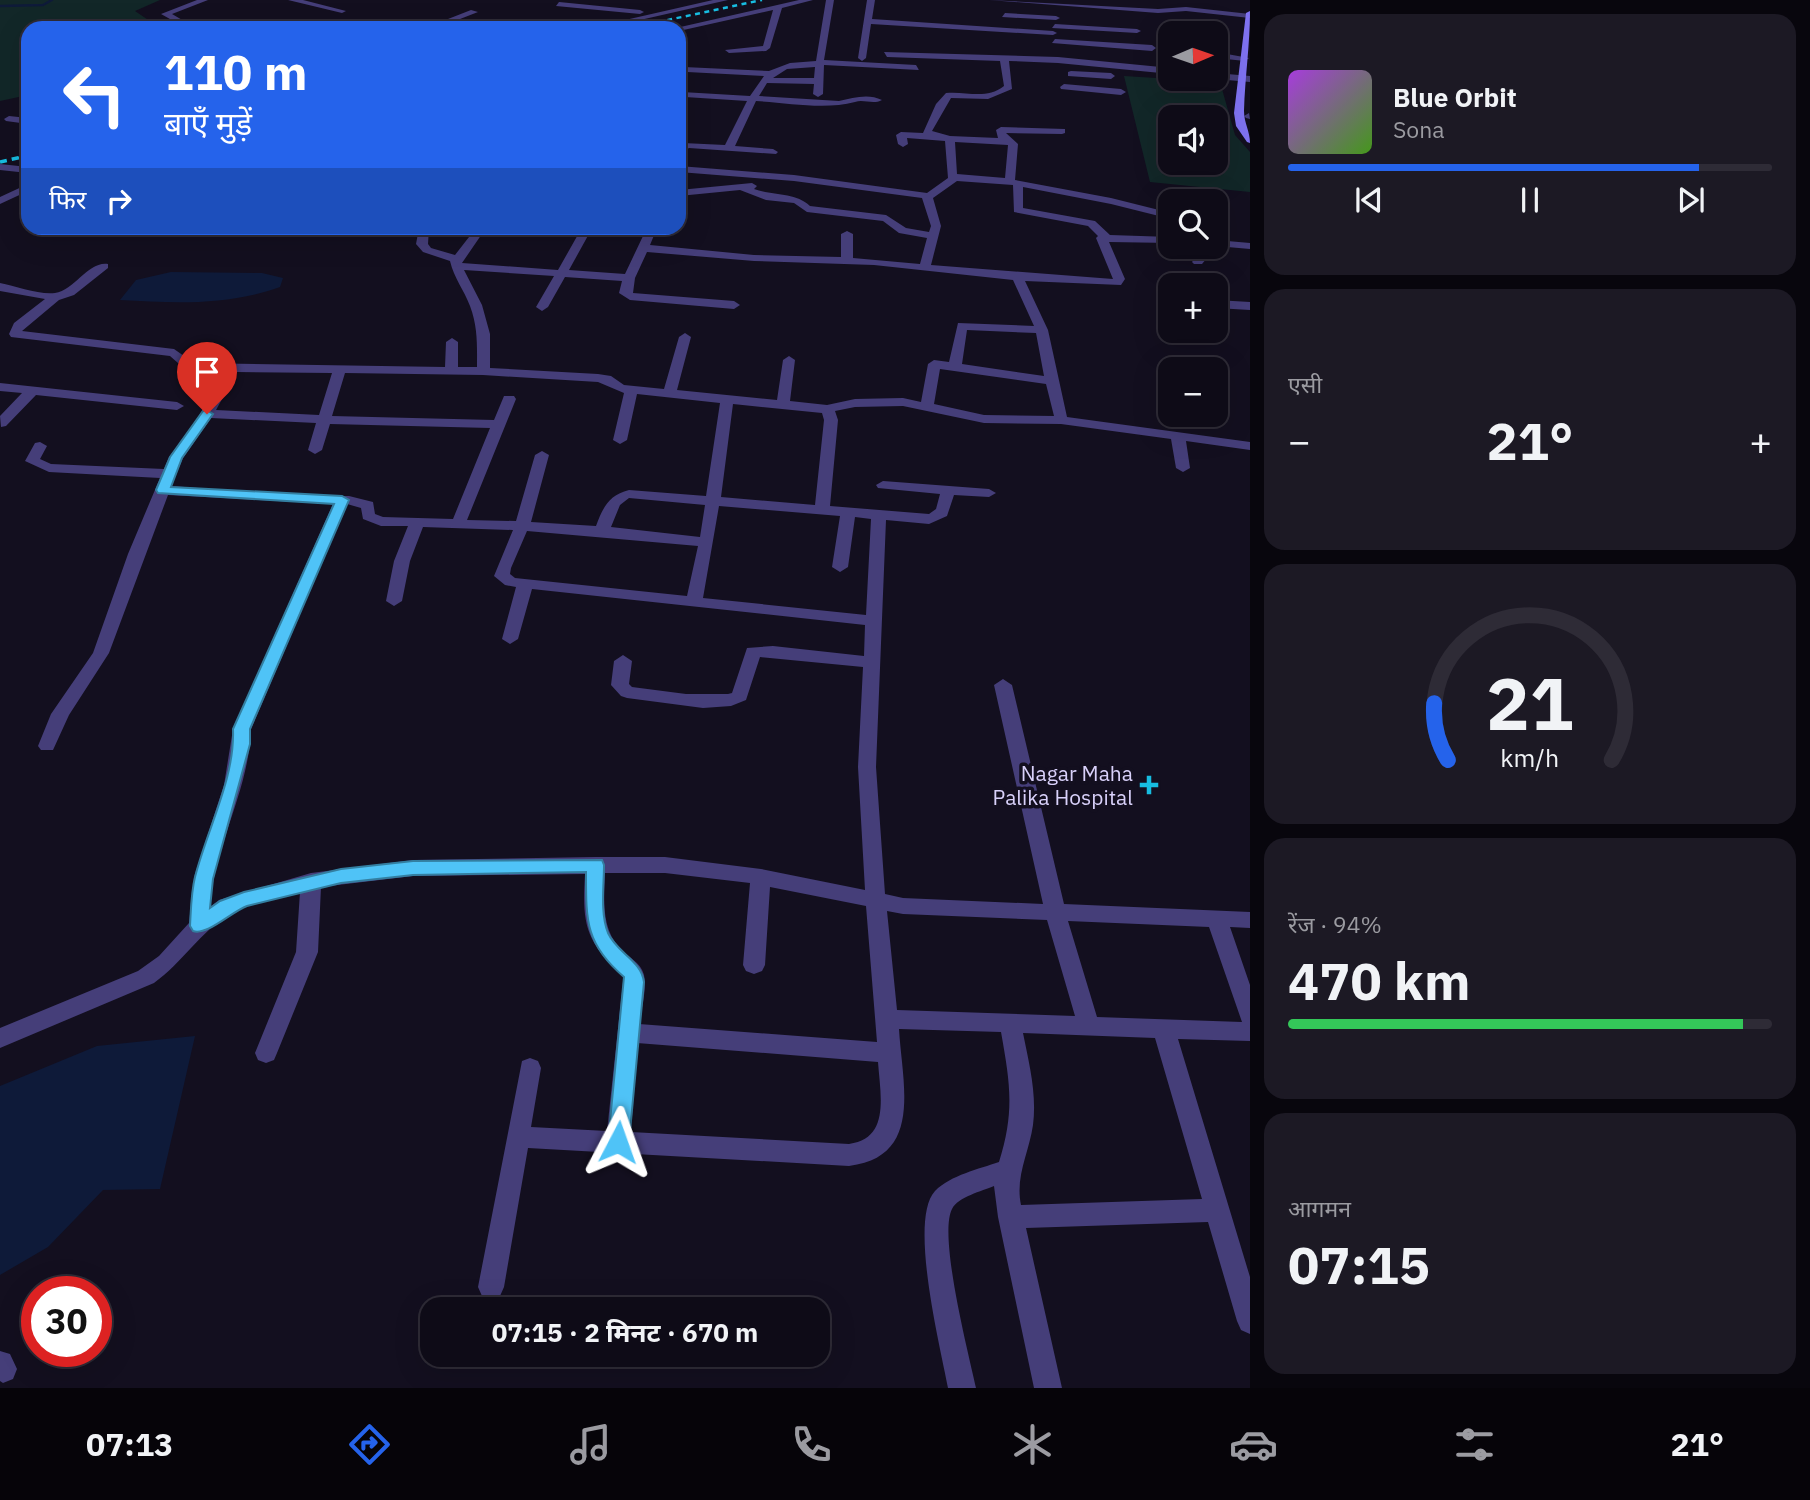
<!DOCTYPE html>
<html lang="hi">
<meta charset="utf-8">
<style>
:root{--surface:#0e0b17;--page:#1c1924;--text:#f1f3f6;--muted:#9b9ba1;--line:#2e2b36;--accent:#2563eb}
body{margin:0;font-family:"IBM Plex Sans","Noto Sans Devanagari",sans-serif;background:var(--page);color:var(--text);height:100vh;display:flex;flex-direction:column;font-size:26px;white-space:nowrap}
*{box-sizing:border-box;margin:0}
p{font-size:23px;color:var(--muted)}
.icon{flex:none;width:38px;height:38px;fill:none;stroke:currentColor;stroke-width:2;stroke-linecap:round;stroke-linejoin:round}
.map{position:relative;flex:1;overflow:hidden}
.panel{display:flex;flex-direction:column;gap:14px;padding:14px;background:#08060d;width:560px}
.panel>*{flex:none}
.top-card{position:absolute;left:21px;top:21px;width:665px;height:214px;border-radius:21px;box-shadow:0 7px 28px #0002,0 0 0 2px var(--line);background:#2563eb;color:#fff;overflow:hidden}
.needle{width:46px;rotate:88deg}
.tools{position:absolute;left:1158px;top:21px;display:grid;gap:14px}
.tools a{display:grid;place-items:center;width:70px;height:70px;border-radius:14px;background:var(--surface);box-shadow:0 7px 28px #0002,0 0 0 2px var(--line);font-size:35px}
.speed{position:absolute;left:21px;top:1276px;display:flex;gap:14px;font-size:35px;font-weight:700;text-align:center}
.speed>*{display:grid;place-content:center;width:91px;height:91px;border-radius:50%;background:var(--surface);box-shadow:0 7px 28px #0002,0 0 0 2px var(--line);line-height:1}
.speed .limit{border:10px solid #d22;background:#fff;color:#111}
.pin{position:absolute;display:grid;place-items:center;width:60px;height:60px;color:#fff;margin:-72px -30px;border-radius:50% 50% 50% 0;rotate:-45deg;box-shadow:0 0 7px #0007}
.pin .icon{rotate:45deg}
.me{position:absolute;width:77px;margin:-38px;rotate:4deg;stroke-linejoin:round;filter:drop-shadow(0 0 5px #0008)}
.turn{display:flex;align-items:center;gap:24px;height:147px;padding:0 28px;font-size:32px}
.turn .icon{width:91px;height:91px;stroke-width:2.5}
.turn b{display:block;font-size:49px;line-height:60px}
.then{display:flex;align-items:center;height:66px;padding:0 28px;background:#0003;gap:14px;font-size:26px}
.big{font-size:52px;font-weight:700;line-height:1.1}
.panel .card{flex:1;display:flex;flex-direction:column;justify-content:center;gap:10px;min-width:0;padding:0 24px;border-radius:21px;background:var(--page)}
.panel .dial{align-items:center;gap:0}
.dial svg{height:182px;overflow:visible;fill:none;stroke:var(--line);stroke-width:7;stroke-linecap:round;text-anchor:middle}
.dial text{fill:var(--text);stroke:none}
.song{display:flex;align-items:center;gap:21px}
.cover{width:84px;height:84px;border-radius:10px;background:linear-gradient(135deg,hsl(280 70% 55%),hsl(100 70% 35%))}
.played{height:7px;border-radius:4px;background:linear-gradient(90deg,var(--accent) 85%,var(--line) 85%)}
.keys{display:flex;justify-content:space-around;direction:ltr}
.heat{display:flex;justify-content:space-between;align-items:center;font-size:38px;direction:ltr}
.charge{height:10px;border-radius:5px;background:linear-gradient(90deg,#34c759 94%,var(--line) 0)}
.trip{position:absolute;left:420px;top:1297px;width:410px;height:70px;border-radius:21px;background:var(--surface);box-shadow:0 7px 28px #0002,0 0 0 2px var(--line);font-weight:700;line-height:70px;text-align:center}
.tabs{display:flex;height:112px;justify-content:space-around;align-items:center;background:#060409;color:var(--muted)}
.tabs .icon{width:49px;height:49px}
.tabs .current{color:var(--accent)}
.tabs b{font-size:32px;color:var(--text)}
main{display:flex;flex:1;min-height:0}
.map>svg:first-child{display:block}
</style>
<main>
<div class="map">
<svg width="1250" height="1388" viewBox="0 0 1250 1388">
<rect width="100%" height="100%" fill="#130f1f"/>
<!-- green -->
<path fill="#122728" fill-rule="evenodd" d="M 0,0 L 160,0 L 135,11 L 160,28 L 28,28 L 28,95 L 0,101 Z
M 1124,76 L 1220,82 L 1235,135 L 1250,152 L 1250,192 L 1150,182 ZM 1171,117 L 1216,117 L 1216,163 L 1171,163 Z"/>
<!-- water -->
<path fill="#0e1a39" d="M 171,272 L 262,273 L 283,278 L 280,287 C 227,306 175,303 120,300 L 136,280 Z
M 195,1036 L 160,1189 L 103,1190 L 48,1247 L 0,1275 L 0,1086 L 97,1046 Z"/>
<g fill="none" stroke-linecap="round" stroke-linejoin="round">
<!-- stream -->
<path stroke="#0e1a39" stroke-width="2.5" d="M 0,6 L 43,5 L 52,0"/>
<!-- street -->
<path fill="#453e79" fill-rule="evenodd" d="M 197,0 L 208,0 L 172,14 L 196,28 L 186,28 L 161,14 Z
M 288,0 L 303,0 L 346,11 L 342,13 Z
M 713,0 L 728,0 L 605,28 L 590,28 Z
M 799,0 L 813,0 L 782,8 L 770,48 L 766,51 L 729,53 L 725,50 L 763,46 L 773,10 L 679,31 L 679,28 L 676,28 Z
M 826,0 L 834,0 L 824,60 L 916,65 L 919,70 L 824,65 L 823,94 L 818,97 L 813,94 L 814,84 L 767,83 L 759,96 L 839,101 C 853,98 868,93 882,100 C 873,105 864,99 855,102 C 825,110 788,103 756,101 L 735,146 L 773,149 L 778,152 L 776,154 L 689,148 L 679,154 L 679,145 L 683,143 L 725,145 L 747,101 L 685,97 L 680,94 L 682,92 L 750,96 L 764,76 L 687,72 L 684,67 L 769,71 L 790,63 L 816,61 ZM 815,67 L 814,78 L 773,78 L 787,69 Z
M 867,0 L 875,0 L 872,19 L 1053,31 L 1057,33 L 1053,35 L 871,24 L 866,58 L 862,61 L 858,58 Z
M 989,0 L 1158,9 L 1186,7 L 1250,14 L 1250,18 L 1186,11 L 1158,13 Z
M 559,2 L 640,10 L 644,12 L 640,14 L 556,6 Z
M 471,10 L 478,12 L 437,28 L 425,28 Z
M 1005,13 L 1056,16 L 1060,18 L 1056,20 L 1002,17 Z
M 1055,24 L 1137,29 L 1141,31 L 1137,33 L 1052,28 Z
M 316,25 L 319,28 L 310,28 Z
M 1055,39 L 1152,45 L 1156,48 L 1152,51 L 1052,43 Z
M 884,52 L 1058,57 L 1171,68 L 1171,74 L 1058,63 L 1009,61 L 1012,89 L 988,99 L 951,98 L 932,131 L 950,136 L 998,138 L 996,130 L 1001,127 L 1065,129 L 1065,133 L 1062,134 L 1006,133 L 1018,144 L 1015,180 L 1111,198 L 1171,213 L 1171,219 L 1111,204 L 1023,187 L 1023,208 L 1095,221 L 1110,235 L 1171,237 L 1171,243 L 1109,242 L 1125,279 L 1121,285 L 1025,281 L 1048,330 L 1067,417 L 1250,442 L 1250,450 L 1186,441 L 1190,468 L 1183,472 L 1176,468 L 1171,439 L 1061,424 L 984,423 L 903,406 L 855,407 L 835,411 L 838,420 L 830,506 L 929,514 L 936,509 L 940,494 L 878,488 L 876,485 L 883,481 L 989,489 L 996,493 L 989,497 L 954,495 L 947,516 L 929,524 L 886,520 L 876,767 L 885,894 L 903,898 L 1043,904 L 994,685 L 1003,679 L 1012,685 L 1064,904 L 1250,912 L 1250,928 L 1230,927 L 1250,985 L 1250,1041 L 1178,1039 L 1250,1277 L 1250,1334 L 1241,1330 L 1237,1321 L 1208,1222 L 1026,1228 L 1062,1388 L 1034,1388 L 998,1217 L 994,1186 C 982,1191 958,1197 952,1209 C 938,1236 969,1355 976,1388 L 948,1388 C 941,1349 908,1220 935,1191 C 951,1175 979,1169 999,1162 C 1015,1111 1010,1083 1001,1032 L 899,1029 C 902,1083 924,1157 849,1166 L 528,1148 L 504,1287 L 500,1296 L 491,1300 L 482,1296 L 478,1287 L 522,1061 L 530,1058 L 538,1061 L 541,1068 L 531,1127 L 607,1131 L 623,982 L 623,976 C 585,941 582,924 585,874 L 413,876 L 321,887 L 318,952 L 277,1053 L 274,1060 L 266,1063 L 258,1060 L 255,1053 L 296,952 L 300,892 C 279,898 251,902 231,913 C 201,931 182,963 154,983 L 0,1048 L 0,1028 L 138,971 L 159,956 L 189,923 L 194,877 L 224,785 L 233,729 L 333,504 L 168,495 L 109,653 L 69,715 L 53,750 L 41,750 L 38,746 L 51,714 L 93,653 L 128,554 L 160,478 L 49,472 L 25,461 L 35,443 L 40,442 L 47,446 L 40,459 L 51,464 L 164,469 L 169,457 L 195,423 L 224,371 L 186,370 L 170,356 L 11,337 L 9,334 L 14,323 L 45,299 L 0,291 L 0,283 C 16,286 39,295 55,293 C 75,290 88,261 108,264 L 108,268 L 74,295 L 59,300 L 22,331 L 174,349 L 194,363 L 445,367 L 446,342 L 452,338 L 458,342 L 458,367 L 477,367 C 477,346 478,327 470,306 C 464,290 454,278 450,261 L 423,252 L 416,244 L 419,228 L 429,228 L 428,244 L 431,248 L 455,255 L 476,228 L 486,228 L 462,263 L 558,270 L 580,231 L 576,228 L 657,228 L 650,245 L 754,255 L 841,257 L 841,234 L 847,231 L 853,234 L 853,258 L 920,264 L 927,238 L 899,233 L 883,221 L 807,212 L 794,203 L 766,200 L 740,190 L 679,196 L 679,190 L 752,183 L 757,186 L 754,189 C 773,196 795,192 810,206 L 886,215 L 906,228 L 929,232 L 931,226 L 922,198 L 794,181 L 679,172 L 679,166 L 794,175 L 927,193 L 948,178 L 945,141 L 907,138 L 908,144 L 903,147 L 898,144 L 896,135 L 901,132 L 923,133 L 936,104 L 946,93 C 967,91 986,100 1004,86 L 1000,61 L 887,57 ZM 955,142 L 1008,145 L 1005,178 L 957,174 ZM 957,181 L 1013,185 L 1014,212 L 1088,226 L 1098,236 L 1096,238 L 1113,279 L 931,265 L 941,226 L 933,198 ZM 590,232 L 643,236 L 625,274 L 569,270 ZM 647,252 L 754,261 L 874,265 L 1013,280 L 1034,326 L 958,323 L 949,362 L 934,360 L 928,364 L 921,402 L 903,398 L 855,399 L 827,405 L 790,401 L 795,360 L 789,356 L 783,360 L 777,400 L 677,390 L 691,337 L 685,333 L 679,337 L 664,389 L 624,385 L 611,376 L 598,374 L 490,368 L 490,334 L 482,305 L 464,270 L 554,276 L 536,307 L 542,311 L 548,307 L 565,277 L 622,281 L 619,293 L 630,300 L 734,309 L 740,305 L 734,301 L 633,293 L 635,278 ZM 967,330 L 1036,333 L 1044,376 L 962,364 ZM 940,369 L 1046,384 L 1054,416 L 984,415 L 934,404 ZM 237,372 L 332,373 L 319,415 L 216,410 ZM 345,373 L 483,375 L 598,382 L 624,393 L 613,440 L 620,444 L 627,440 L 637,394 L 720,403 L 706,496 L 629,490 C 609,495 603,507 596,526 L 531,522 L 549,455 L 542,451 L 535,455 L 516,521 L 467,520 L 516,399 L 514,396 L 504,396 L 494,420 L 332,416 ZM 733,404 L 822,413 L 824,420 L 815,505 L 721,497 ZM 211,418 L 316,423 L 308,450 L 315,454 L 322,450 L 330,424 L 490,428 L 453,519 L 383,517 L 375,514 L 373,502 L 349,496 L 308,496 L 171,486 L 183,458 ZM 629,498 L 705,505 L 700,537 L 611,527 L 620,505 ZM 347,504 L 361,508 L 363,519 L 381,526 L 408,526 L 394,561 L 386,601 L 394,606 L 402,601 L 410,561 L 423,527 L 513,530 L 494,576 L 505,585 L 516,587 L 502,639 L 510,644 L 518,639 L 532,589 L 865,625 L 864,656 L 773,646 L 747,648 L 732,693 L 728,694 L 686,694 L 632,687 L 629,684 L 632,661 L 623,655 L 614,661 L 611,685 L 621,696 L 627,698 L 703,708 L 731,706 L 746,700 L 760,657 L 863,667 L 858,767 L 865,890 L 761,869 L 665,857 L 595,857 L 413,860 L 311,873 L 219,900 L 210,907 C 214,845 249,791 251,729 ZM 719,506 L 840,516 L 832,567 L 840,572 L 848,567 L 855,517 L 871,519 L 866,615 L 703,598 ZM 527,531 L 698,546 L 687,596 L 515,578 L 510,574 L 511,568 ZM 605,873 L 665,873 L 750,883 L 743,965 L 746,971 L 754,974 L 762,971 L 765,965 L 770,887 L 866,906 L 877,1042 L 639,1024 C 641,1010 647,990 644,975 C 641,962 627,957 619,947 C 601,928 604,897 605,873 ZM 887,911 L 903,914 L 1047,920 L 1075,1016 L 897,1010 ZM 1068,921 L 1209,927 L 1242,1022 L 1097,1017 ZM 1023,1033 L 1155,1038 L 1202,1199 L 1021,1205 C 1015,1176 1029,1153 1033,1125 C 1037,1094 1029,1063 1023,1033 ZM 637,1043 L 878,1062 C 880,1093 891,1139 849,1144 L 631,1132 Z
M 1216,52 L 1249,58 L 1245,61 L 1216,58 Z
M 1071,71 L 1111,73 L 1115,76 L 1111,79 L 1068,76 L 1068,72 Z
M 1216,73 L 1250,76 L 1250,82 L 1216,79 Z
M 1064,84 L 1121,89 L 1126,92 L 1121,95 L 1061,89 L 1060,87 Z
M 1249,113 L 1250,119 L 1246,118 L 1244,116 Z
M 9,116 L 28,118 L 28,124 L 6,121 L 4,119 Z
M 0,164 L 28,167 L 28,173 L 0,170 Z
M 28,184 L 28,191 L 0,204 L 0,197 Z
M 1216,240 L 1250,243 L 1250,249 L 1216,246 Z
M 1204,247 L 1216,247 L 1202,264 L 1194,264 L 1192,262 Z
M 1216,300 L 1250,302 L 1250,310 L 1216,308 Z
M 0,383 L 177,402 L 184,406 L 177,410 L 36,395 L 6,426 L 1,427 L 0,416 L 22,393 L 0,391 Z
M 0,1351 L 10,1354 L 17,1369 L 13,1379 L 3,1383 L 0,1381 Z"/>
<!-- secondary -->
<path fill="#7f72f1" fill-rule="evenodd" d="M 1250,11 C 1250,44 1245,77 1244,111 C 1244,123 1250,131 1250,143 L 1247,142 L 1236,126 L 1234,113 L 1246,13 Z"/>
<!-- rail-far1 -->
<path stroke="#17bde1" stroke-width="2.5" stroke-dasharray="5 4.5" stroke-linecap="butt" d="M 630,28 L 762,0
M 18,158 L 28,156"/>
<!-- rail -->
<path stroke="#17bde1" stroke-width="3.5" stroke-dasharray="7 5" stroke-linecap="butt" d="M 0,162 L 26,156"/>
</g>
<!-- route -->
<path fill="#4fc3f7" stroke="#337fa1" stroke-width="2" d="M 207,410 L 213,414 L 182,458 L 171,487 L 342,496 L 349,500 L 250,729 L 250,744 L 213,879 L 210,908 L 220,901 L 244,892 L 341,869 L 413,861 L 602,860 L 604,865 C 604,886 600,913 608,933 C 617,953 641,960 644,982 L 629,1142 L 626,1149 L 618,1152 L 611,1149 L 608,1142 L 624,977 C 585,944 586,920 586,872 L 413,875 L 341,883 L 247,906 C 231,912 207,936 193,931 L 190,926 C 191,910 191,893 195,877 C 207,829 235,779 233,729 L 334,504 L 158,493 L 156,490 L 170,457 L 203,411 Z"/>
<!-- markers -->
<path fill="#17bde1" stroke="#130f1f" stroke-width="2.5" d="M1145.5 774.5h7v7h7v7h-7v7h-7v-7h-7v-7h7z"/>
<g text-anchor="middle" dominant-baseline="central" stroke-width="7" stroke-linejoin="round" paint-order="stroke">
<!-- poi labels -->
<g font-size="21" fill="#d9d1fa" stroke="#130f1f" text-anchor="end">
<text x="1133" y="773">Nagar Maha<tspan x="1133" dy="24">Palika Hospital</tspan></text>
</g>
</g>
</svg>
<div class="tools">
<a><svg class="needle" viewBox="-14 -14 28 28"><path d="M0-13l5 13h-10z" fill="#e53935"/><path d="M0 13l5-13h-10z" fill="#9b9ba1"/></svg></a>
<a><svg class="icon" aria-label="sound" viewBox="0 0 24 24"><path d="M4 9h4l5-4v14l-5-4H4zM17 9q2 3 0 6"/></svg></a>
<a><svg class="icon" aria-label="search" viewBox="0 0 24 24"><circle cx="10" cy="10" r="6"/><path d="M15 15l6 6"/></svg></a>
<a>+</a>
<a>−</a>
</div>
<div class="speed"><div class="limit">30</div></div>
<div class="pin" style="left:207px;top:414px;background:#d93025"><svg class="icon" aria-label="arrive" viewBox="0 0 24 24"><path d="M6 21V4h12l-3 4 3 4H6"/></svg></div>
<svg class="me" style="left:618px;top:1142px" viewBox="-20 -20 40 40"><path d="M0-17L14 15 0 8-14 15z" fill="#4fc3f7" stroke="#fff" stroke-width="4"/></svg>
<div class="trip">07:15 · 2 मिनट · 670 m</div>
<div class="top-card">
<div class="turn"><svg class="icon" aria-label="left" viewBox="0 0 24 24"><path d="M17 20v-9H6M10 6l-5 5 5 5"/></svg><div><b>110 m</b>बाएँ मुड़ें</div></div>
<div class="then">फिर<svg class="icon" aria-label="right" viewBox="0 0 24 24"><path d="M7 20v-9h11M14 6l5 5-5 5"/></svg></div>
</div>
</div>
<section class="panel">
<div class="card">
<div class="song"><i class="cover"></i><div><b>Blue Orbit</b><p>Sona</p></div></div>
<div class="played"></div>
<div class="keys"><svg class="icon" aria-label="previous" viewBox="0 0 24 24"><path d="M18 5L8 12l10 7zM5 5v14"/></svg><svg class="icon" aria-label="pause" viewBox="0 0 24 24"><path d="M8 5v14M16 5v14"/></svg><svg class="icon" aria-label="next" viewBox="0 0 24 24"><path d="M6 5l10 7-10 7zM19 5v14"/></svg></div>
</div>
<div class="card"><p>एसी</p>
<div class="heat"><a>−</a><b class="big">21°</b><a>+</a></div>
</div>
<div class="card dial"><svg viewBox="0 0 100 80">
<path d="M14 69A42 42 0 1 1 86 69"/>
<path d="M14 69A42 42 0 0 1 8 44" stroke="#2563eb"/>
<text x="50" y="56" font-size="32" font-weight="700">21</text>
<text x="50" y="72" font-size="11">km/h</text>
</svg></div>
<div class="card"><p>रेंज · 94%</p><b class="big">470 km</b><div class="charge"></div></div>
<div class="card"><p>आगमन</p><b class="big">07:15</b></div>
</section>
</main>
<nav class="tabs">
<b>07:13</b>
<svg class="icon current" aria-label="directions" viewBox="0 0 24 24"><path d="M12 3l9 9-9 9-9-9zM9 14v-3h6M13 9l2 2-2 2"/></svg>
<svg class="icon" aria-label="music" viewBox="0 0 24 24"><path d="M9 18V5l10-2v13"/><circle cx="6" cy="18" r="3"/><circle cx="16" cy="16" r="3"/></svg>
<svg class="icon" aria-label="phone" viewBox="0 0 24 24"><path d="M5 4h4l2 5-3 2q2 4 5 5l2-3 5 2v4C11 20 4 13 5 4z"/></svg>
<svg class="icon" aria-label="climate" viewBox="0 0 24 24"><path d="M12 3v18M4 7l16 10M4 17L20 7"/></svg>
<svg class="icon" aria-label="car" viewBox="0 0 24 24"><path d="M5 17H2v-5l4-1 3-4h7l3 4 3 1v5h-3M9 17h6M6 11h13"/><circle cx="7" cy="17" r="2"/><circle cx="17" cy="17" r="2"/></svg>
<svg class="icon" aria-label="filters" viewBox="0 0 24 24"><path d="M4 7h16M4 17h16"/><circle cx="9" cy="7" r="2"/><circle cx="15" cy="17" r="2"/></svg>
<b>21°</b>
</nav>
